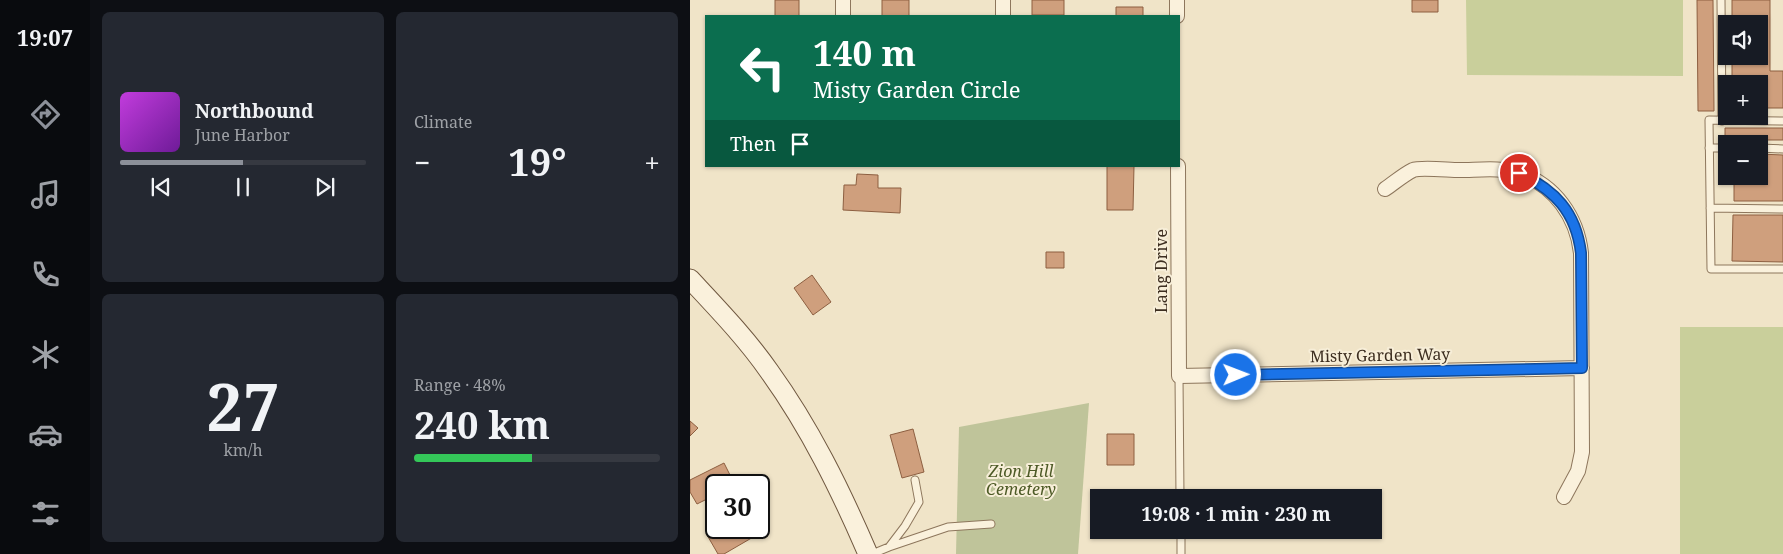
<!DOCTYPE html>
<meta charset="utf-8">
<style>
:root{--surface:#171b24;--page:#242831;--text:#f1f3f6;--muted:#9ea1a6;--line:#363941;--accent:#8c9099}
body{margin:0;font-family:"Noto Serif",serif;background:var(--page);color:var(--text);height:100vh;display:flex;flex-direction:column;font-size:19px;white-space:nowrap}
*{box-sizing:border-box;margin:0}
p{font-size:16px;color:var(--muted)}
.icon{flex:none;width:28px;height:28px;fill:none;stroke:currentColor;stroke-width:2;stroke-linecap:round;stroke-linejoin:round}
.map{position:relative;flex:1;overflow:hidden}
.details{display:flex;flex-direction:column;gap:12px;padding:12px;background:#0d0f14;width:600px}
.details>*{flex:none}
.hud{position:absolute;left:15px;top:15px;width:475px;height:152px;border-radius:0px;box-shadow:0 1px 4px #0004;background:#0b6e4f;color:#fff;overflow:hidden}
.tools{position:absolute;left:1028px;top:15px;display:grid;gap:10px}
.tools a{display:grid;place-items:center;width:50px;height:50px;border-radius:0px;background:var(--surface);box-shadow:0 1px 4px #0004;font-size:25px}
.speed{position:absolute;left:15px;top:474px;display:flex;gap:10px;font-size:25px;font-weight:700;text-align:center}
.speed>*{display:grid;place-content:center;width:65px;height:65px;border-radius:50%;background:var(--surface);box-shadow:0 1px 4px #0004;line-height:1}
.speed .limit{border:2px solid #111;border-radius:8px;background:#fff;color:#111}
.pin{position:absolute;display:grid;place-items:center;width:42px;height:42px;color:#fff;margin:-21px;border:2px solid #fff;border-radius:50%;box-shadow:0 1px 5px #0007}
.me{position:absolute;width:55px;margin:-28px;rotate:89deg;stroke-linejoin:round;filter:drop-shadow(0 0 4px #0008)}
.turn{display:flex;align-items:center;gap:18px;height:105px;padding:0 25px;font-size:22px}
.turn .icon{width:65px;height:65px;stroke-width:2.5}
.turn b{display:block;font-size:35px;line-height:42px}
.then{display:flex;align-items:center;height:48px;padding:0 25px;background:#0003;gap:10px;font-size:19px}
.big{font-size:38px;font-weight:700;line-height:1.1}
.details .card{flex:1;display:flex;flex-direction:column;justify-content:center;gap:8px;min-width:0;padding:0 18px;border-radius:8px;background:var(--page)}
.details .dial{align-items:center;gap:0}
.dial b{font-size:65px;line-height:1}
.song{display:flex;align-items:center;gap:15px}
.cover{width:60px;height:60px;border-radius:8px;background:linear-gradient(135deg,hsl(290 70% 55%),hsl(280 70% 35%))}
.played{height:5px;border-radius:2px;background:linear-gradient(90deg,var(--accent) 50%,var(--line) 50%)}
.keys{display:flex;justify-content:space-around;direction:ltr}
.heat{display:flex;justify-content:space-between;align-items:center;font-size:28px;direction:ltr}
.charge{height:8px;border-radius:4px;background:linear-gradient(90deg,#34c759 48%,var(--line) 0)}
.details .tiles{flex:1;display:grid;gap:12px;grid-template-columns:repeat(2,1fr)}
.trip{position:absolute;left:400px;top:489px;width:292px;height:50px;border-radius:0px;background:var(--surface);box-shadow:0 1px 4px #0004;font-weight:700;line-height:50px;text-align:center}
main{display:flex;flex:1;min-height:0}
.tab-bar{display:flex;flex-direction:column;width:90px;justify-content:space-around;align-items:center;background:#090b0e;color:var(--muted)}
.tab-bar .icon{width:35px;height:35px}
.tab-bar .selected{color:var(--accent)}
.tab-bar b{font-size:22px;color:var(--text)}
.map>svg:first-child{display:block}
</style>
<main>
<nav class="tab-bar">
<b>19:07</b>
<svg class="icon selected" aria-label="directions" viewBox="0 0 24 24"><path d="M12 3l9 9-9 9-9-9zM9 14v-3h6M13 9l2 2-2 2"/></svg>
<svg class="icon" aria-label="music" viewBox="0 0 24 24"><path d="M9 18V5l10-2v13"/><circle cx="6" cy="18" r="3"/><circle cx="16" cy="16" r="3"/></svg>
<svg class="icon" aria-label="phone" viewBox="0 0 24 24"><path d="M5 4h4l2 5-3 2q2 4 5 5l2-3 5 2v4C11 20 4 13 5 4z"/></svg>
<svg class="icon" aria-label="climate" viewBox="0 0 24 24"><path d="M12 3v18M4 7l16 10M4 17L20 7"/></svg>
<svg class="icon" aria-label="car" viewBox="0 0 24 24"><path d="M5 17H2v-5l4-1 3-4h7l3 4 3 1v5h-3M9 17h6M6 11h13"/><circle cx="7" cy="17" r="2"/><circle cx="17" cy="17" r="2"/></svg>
<svg class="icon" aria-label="filters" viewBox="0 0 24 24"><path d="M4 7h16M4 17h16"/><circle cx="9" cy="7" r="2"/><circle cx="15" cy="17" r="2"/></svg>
</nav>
<section class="details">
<div class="tiles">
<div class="card">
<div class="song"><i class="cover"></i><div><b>Northbound</b><p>June Harbor</p></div></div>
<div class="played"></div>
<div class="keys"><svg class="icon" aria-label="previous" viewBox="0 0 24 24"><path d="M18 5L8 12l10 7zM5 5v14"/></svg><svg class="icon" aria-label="pause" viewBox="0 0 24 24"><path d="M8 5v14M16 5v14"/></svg><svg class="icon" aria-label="next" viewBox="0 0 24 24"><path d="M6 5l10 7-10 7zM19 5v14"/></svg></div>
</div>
<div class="card"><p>Climate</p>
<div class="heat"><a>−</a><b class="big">19°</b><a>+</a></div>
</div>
<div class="card dial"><b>27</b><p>km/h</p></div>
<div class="card"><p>Range · 48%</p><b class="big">240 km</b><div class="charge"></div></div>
</div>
</section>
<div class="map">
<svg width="1093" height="554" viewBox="0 0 1093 554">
<rect width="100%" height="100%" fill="#f0e4c8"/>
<!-- green -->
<path fill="#c9cf9b" d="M 776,0 L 993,0 L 993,76 L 777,75 Z
M 990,327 L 1093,327 L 1093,554 L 990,554 Z"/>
<!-- cemetery -->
<path fill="#bfc49a" d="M 399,403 L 388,554 L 266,554 L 269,427 Z"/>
<!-- building -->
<path fill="#cf9f7d" stroke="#8d5f41" d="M 85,0 L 109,0 L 109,16 L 85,16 Z
M 192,0 L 219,0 L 219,16 L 192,16 Z
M 342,0 L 374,0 L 374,15 L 342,15 Z
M 722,0 L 748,0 L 748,12 L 722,12 Z
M 1007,0 L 1023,0 L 1024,111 L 1008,111 Z
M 1042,0 L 1080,0 L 1080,71 L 1093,71 L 1093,108 L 1069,108 L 1069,84 L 1042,84 L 1042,56 L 1069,56 L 1069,24 L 1042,24 Z
M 426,7 L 453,7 L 453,16 L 426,16 Z
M 1035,128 L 1093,128 L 1093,140 L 1035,140 Z
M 1069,154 L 1093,155 L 1093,201 L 1044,201 L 1044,176 L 1069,176 Z
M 417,166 L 444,166 L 443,210 L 417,210 Z
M 167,174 L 188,175 L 188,188 L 211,188 L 210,213 L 153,210 L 154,185 L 166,185 Z
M 1043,215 L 1093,215 L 1093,262 L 1042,261 Z
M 356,252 L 374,252 L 374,268 L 356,268 Z
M 122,275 L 141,302 L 123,315 L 104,288 Z
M 0,421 L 8,428 L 0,436 Z
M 223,429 L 234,472 L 212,478 L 200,435 Z
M 417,434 L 444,434 L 444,465 L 417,465 Z
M 34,463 L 45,485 L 26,485 L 26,504 L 21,507 L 17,499 L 7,504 L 0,492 L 0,480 Z
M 29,528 L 60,528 L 65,536 L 34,554 L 28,554 L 17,535 Z"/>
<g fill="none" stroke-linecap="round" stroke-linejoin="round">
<defs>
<path id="service" d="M 1031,0 L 1032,121
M 1093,121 L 1019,120 L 1021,269 L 1093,269
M 1019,148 L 1036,148
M 1069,148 L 1093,149
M 1020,208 L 1093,209
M 489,376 L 490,498
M 491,530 L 491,554
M 199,547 L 258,527 L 301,524
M 182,554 L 199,547 L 215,526 L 229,502 L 225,480"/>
<path id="minor" d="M 153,0 L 153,16
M 313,0 L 313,16
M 487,0 L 487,16
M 488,166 L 489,376 L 892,368
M 695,189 C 704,183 713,175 723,170 C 730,167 759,170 769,170 C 788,170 811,167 829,173 C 865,185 887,217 891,253 L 892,452 L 888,471 L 874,497"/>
<path id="secondary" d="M 0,279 C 27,308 56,338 79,371 C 120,428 150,489 178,554"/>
</defs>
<!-- service casing -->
<use href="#service" stroke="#8d765c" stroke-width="9"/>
<!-- minor casing -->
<use href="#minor" stroke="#8d765c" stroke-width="16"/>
<!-- secondary casing -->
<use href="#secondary" stroke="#6f573f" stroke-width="21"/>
<!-- service -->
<use href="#service" stroke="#faf1dc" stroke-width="7"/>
<!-- minor -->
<use href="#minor" stroke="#faf1dc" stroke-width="14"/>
<!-- secondary -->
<use href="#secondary" stroke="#faf1dc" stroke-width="19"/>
</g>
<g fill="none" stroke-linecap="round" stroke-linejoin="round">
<defs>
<path id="route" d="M 546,375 L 892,368 L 891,253 C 886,212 865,190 829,173"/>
</defs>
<!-- route casing -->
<use href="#route" stroke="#114b97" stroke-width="12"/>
<!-- route -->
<use href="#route" stroke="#1a73e8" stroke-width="9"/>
</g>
<g text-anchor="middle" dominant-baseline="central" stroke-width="4" stroke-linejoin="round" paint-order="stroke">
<!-- street labels -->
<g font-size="16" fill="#3d2e20" stroke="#f7eed8">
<text transform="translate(471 271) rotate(-90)">Lang Drive</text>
<text transform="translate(690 355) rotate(-1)">Misty Garden Way</text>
</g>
<!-- park labels -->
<g font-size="16" font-style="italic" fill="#4d5a26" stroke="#f7eed8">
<text x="331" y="471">Zion Hill<tspan x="331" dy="18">Cemetery</tspan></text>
</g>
</g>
</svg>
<div class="tools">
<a><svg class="icon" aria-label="sound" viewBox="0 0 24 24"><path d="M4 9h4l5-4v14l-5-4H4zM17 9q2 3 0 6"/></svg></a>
<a>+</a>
<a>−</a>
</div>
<div class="speed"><div class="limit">30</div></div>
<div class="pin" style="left:829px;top:173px;background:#d93025"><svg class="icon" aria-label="arrive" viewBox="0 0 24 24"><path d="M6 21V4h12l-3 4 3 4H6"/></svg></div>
<svg class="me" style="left:546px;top:375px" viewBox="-20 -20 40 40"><circle r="17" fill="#1a73e8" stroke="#fff" stroke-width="3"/><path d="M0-11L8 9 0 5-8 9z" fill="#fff"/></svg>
<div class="trip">19:08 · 1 min · 230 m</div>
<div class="hud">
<div class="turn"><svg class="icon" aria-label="left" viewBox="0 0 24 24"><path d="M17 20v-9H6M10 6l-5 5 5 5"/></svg><div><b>140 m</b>Misty Garden Circle</div></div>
<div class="then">Then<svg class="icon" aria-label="arrive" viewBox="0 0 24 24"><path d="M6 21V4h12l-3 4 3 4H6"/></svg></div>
</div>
</div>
</main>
